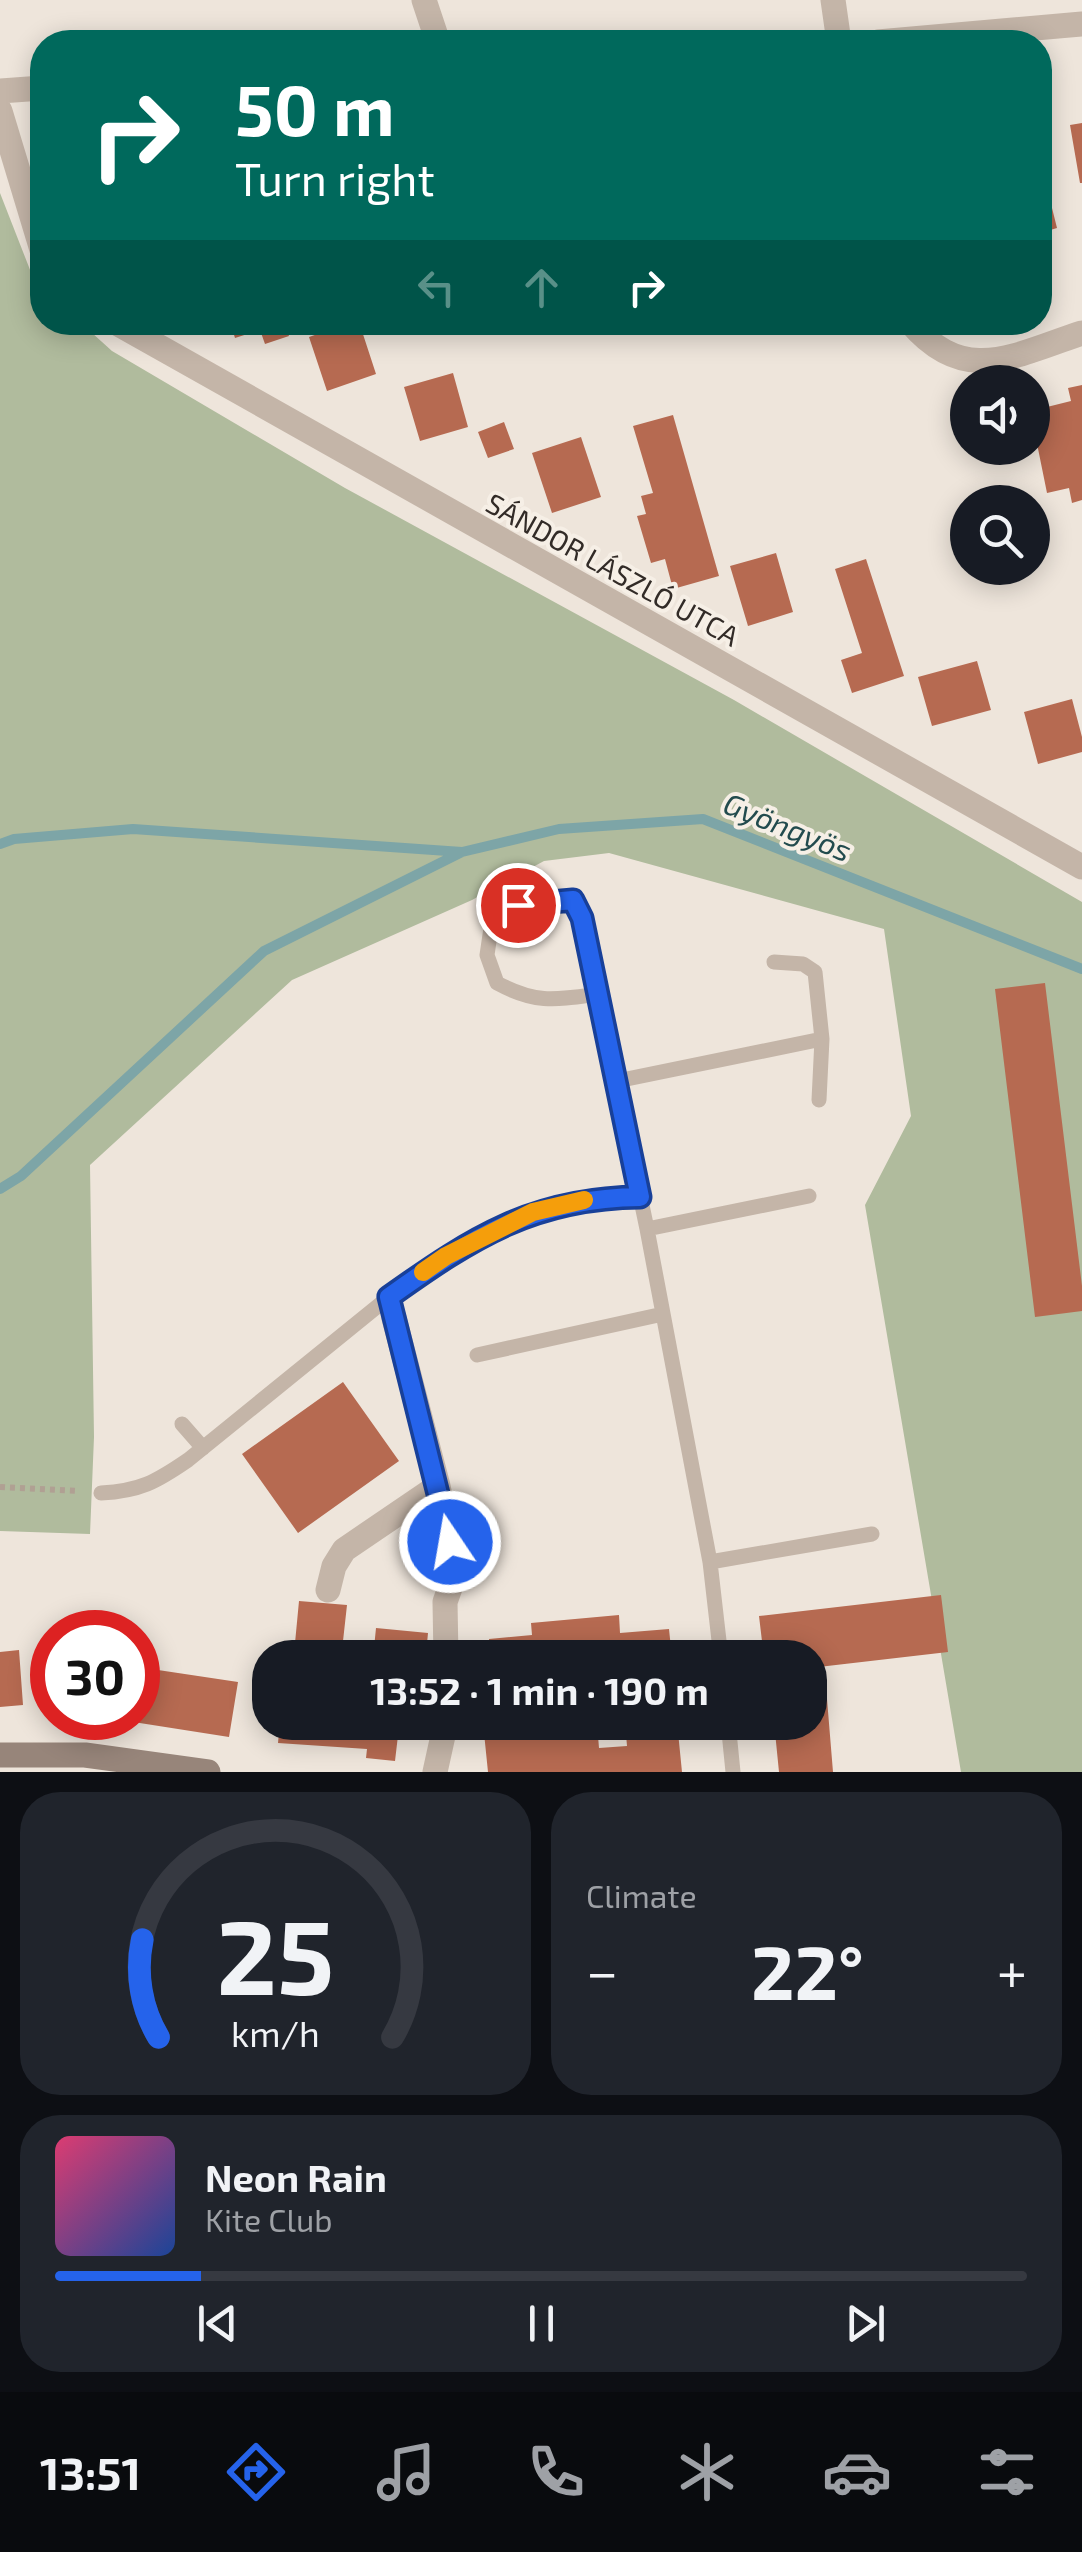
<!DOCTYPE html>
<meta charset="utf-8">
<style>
:root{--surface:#171b24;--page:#20242c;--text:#f1f3f6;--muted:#9ea1a6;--line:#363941;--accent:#2563eb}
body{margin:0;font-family:"Exo 2",sans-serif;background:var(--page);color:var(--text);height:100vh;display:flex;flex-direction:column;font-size:38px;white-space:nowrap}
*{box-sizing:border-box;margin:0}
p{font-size:32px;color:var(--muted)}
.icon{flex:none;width:55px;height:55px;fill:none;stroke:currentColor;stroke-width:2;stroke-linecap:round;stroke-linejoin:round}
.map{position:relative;height:1772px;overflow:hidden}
.panel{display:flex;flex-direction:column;gap:20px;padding:20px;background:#0d0f14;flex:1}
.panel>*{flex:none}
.hud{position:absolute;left:30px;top:30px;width:1022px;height:305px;border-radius:40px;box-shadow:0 5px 25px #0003;background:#00695c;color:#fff;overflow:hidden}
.fabs{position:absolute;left:950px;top:365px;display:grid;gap:20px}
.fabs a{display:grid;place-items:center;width:100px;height:100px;border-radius:50%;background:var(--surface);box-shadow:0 5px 25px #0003;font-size:50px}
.speed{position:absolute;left:30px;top:1610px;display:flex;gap:20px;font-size:50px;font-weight:700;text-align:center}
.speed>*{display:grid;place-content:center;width:130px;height:130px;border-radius:50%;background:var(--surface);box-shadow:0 5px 25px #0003;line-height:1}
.speed .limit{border:15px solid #d22;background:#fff;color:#111}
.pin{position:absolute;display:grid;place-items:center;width:85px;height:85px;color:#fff;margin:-42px;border:5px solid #fff;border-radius:50%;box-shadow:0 2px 10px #0007}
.me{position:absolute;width:110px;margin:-55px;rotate:348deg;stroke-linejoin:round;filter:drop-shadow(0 0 8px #0008)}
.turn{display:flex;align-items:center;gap:35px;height:210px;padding:0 40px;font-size:45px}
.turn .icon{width:130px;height:130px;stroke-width:2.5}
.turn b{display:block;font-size:70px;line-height:85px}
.lanes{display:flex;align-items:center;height:95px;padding:0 40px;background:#0003;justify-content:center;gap:50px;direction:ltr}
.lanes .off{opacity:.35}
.big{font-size:75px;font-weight:700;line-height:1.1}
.panel .card{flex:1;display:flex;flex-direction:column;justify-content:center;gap:15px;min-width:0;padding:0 35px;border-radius:40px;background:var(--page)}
.panel .dial{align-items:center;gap:0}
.dial svg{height:260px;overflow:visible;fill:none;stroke:var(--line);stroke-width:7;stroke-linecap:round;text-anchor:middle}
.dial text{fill:var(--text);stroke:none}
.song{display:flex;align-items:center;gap:30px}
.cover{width:120px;height:120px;border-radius:15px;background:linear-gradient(135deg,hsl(340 70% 55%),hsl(220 70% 35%))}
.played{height:10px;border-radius:5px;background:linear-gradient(90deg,var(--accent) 15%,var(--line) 15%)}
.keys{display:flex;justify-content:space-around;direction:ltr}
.heat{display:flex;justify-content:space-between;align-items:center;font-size:55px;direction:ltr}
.panel .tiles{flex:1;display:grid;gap:20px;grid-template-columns:1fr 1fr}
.card:last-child{grid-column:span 2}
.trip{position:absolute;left:252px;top:1640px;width:575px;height:100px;border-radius:40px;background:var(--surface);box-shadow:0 5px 25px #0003;font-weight:700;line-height:100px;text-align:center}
.tab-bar{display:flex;height:160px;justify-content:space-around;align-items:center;background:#090b0e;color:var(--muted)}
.tab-bar .icon{width:70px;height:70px}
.tab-bar .selected{color:var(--accent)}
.tab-bar b{font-size:45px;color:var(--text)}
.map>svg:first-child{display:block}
</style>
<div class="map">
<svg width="1082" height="1772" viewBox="0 0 1082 1772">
<rect width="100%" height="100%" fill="#eee5db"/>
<!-- green -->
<path fill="#b0bb9d" d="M 0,193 L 34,280 L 42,288 L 42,322 L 81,323 L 112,351 L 345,488 L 734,700 L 1082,902 L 1082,1772 L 961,1772 L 865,1205 L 911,1116 L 884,929 L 609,853 L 544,861 L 472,900 L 292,980 L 90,1165 L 94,1437 L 90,1534 L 0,1531 Z"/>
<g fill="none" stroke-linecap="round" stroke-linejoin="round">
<!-- stream -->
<path stroke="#7da5a7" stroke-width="10" d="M 0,844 L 14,839 L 133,829 L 462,852
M 0,1189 L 21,1176 L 264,951 L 462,852 L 559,829 L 703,819 L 1082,969"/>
</g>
<!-- building -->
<path fill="#b66a51" d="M 1082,123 L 1082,183 L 1080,183 L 1070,125 Z
M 1045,180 L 1057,228 L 1040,233 L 1040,182 Z
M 230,322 L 284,322 L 289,336 L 265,344 L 260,330 L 235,338 Z
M 352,322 L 359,322 L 376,374 L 327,391 L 309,337 Z
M 453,373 L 468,427 L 420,441 L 404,387 Z
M 1082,385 L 1082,500 L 1072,503 L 1069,488 L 1047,493 L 1032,419 L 1041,417 L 1039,409 L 1071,401 L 1068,388 Z
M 673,415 L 719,576 L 673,589 L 665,559 L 651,563 L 637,516 L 646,514 L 641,496 L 653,493 L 633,426 Z
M 504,422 L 514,449 L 488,458 L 478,432 Z
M 581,437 L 601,497 L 552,513 L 532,453 Z
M 776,553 L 793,612 L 748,626 L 730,566 Z
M 866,559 L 904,676 L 852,693 L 841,660 L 862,653 L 835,569 Z
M 977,661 L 991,710 L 932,726 L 918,677 Z
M 1072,699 L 1082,737 L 1082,752 L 1038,764 L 1024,712 Z
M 1045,983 L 1082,1286 L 1082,1311 L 1035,1317 L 995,989 Z
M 343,1382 L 399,1461 L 298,1533 L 242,1454 Z
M 941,1595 L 948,1652 L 810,1668 L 810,1658 L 764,1658 L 759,1616 Z
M 299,1601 L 347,1605 L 342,1650 L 337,1649 L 336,1658 L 284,1658 L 285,1642 L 295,1643 Z
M 619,1615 L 620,1633 L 669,1629 L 672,1658 L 490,1658 L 489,1639 L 532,1635 L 531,1623 Z
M 376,1628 L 428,1633 L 426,1654 L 415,1653 L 415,1658 L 373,1658 Z
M 19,1650 L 23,1705 L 0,1707 L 0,1652 Z
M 138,1667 L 238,1682 L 229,1737 L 127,1721 L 127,1718 L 138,1718 Z
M 826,1687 L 833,1772 L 779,1772 L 774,1722 L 810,1722 L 810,1689 Z
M 280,1722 L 414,1722 L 413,1729 L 399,1727 L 395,1761 L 366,1758 L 367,1749 L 278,1743 Z
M 561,1722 L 563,1739 L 598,1736 L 599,1748 L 627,1746 L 625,1722 L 677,1722 L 682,1772 L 488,1772 L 483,1723 Z"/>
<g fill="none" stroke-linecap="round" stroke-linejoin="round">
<!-- path -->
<path stroke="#b0a093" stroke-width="6" stroke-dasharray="5 5" stroke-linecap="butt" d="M 0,1487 L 79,1491"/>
<!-- lane -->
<path stroke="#c4b5a8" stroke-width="15" d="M 774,962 L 803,964 L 815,972 L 822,1039 L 819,1100
M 598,994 C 555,1000 536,1004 497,983 L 487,955 L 491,928 C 522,901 531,899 573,900 L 582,918 L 647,1229 L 710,1562 L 721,1658
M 617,1081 L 822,1039
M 647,1229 L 809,1196
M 477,1355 L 663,1314
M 182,1424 L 203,1448
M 101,1493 C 140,1491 156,1482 188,1460 L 389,1297 L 446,1256 L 533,1212 L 598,1197 L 640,1197
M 710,1562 L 872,1534
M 728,1722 L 733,1772"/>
<!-- street -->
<path stroke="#c4b5a8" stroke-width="25" d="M 424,0 L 438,42
M 833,0 L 839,42
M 878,42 L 1082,24
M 0,91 L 42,88
M 0,111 L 42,250
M 115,322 L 1082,867
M 910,322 C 965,387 1014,355 1082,333
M 394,1318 L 438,1486 L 456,1571 L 445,1602 L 446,1658
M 328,1590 L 334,1566 L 344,1550 L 438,1486
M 435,1772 L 446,1722"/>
<!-- secondary -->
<path stroke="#97857a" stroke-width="25" d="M 0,1755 L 85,1755 L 208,1772"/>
</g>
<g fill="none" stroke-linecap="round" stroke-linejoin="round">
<defs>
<path id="route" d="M 450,1542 L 389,1297 C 473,1237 534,1198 640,1197 L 582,918 L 573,900 L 518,905"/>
</defs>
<!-- route casing -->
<use href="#route" stroke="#184099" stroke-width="25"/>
<!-- route -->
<use href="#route" stroke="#2563eb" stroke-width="18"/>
<!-- slow -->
<path stroke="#f59e0b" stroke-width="18" d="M 423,1272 L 446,1256 L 533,1212 L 584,1200"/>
</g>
<g text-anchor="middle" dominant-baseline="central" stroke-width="8" stroke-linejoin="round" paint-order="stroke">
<!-- street labels -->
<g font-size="28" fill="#322b27" stroke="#f6efe6">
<text transform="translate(613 569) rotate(29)">SÁNDOR LÁSZLÓ UTCA</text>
</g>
<!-- water labels -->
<g font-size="30" font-style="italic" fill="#224b4e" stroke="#f6efe6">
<text transform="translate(788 826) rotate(22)">Gyöngyös</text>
</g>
</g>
</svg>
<div class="fabs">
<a><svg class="icon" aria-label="sound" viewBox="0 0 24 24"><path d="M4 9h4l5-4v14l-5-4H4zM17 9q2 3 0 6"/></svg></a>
<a><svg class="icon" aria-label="search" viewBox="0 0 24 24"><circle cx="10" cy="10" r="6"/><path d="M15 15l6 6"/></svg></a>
</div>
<div class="speed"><div class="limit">30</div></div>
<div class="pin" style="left:518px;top:905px;background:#d93025"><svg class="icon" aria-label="arrive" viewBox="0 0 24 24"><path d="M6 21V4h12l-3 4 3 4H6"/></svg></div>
<svg class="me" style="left:450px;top:1542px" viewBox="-20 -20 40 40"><circle r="17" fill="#2563eb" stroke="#fff" stroke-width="3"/><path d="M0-11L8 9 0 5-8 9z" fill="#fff"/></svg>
<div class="trip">13:52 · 1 min · 190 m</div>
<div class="hud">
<div class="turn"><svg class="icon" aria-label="right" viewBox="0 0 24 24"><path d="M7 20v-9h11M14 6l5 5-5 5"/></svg><div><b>50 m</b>Turn right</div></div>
<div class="lanes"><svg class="icon off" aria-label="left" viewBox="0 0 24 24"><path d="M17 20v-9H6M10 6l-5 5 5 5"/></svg><svg class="icon off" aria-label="ahead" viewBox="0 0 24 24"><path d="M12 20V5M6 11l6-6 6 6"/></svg><svg class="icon" aria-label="right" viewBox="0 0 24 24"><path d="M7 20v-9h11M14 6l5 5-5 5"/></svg></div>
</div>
</div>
<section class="panel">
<div class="tiles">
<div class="card dial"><svg viewBox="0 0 100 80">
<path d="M14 69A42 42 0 1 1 86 69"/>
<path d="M14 69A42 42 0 0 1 9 39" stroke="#2563eb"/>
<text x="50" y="56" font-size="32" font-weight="700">25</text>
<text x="50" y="72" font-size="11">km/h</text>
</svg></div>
<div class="card"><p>Climate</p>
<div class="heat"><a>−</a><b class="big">22°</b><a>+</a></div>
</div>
<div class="card">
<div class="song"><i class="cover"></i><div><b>Neon Rain</b><p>Kite Club</p></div></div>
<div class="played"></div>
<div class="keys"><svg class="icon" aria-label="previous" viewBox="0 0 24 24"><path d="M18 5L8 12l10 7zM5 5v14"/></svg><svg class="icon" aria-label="pause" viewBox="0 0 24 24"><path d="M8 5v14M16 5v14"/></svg><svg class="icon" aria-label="next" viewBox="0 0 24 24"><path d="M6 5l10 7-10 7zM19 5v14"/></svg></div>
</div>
</div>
</section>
<nav class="tab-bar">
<b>13:51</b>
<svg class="icon selected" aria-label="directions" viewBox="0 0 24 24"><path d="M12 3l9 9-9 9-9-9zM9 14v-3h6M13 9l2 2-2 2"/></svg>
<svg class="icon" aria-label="music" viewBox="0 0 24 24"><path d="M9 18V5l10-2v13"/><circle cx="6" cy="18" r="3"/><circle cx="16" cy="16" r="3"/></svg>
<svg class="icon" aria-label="phone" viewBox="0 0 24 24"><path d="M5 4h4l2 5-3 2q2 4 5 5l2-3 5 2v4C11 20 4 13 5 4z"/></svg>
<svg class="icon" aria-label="climate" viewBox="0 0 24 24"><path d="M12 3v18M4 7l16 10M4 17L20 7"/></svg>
<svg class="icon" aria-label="car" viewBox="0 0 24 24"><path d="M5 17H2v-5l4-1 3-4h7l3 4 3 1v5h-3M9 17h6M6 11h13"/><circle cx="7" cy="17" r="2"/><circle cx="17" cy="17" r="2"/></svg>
<svg class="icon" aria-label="filters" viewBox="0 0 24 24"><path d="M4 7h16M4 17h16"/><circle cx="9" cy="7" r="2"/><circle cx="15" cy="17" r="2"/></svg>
</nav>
